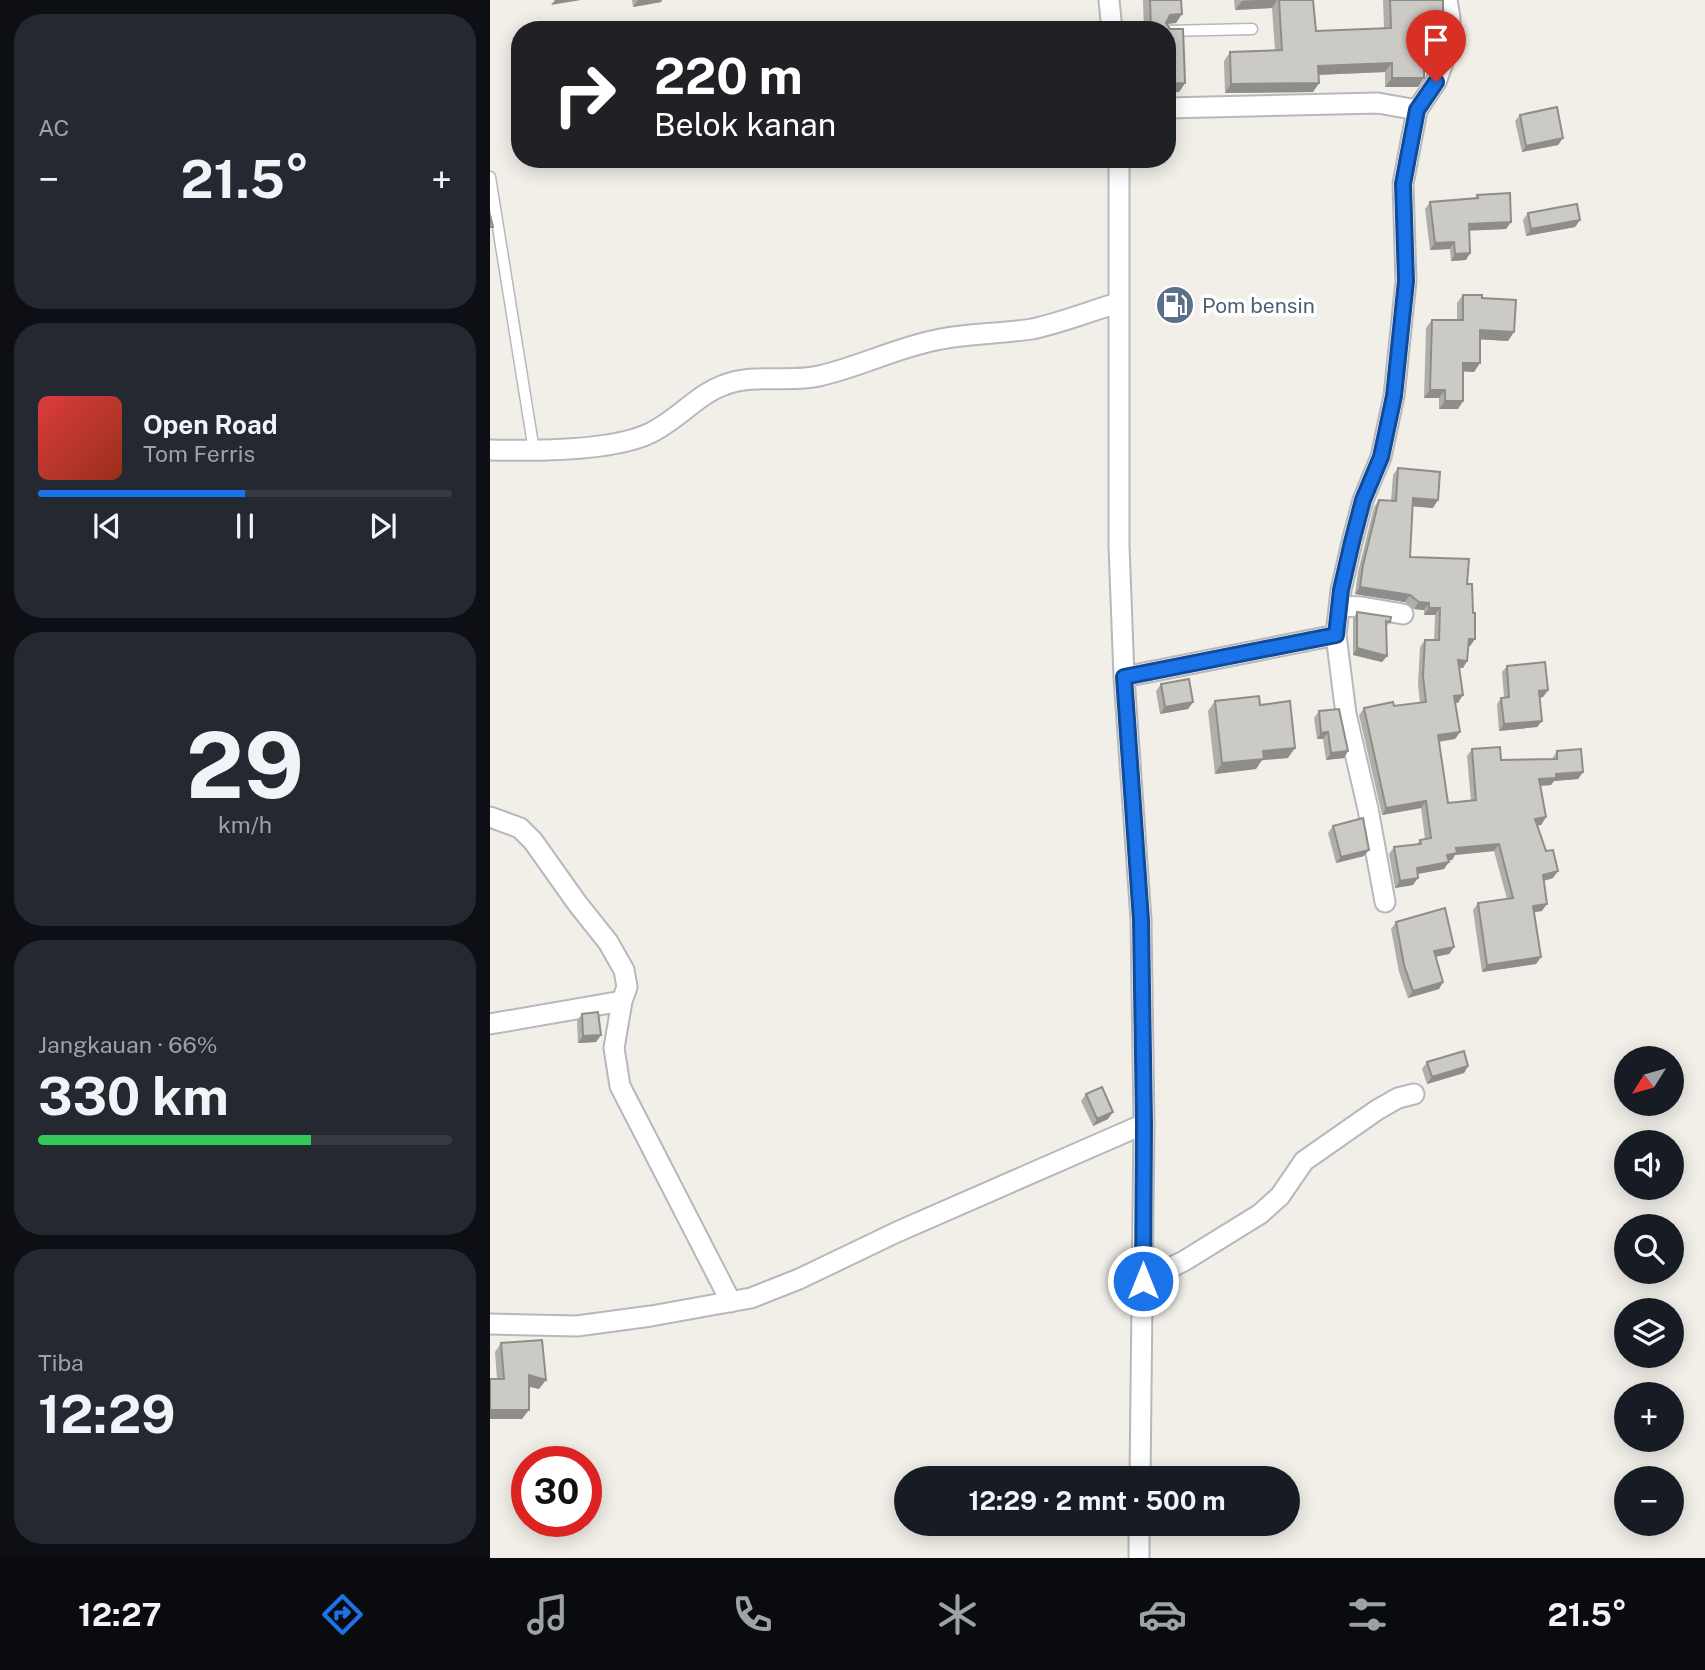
<!DOCTYPE html>
<html lang="id">
<meta charset="utf-8">
<style>
:root{--surface:#171b24;--page:#242831;--text:#f1f3f6;--muted:#9ea1a6;--line:#363941;--accent:#1a73e8}
body{margin:0;font-family:"Public Sans",sans-serif;background:var(--page);color:var(--text);height:100vh;display:flex;flex-direction:column;font-size:26px;white-space:nowrap}
*{box-sizing:border-box;margin:0}
p{font-size:23px;color:var(--muted)}
.icon{flex:none;width:38px;height:38px;fill:none;stroke:currentColor;stroke-width:2;stroke-linecap:round;stroke-linejoin:round}
.map{position:relative;flex:1;overflow:hidden}
.panel{display:flex;flex-direction:column;gap:14px;padding:14px;background:#0d0f14;width:490px}
.panel>*{flex:none}
.banner{position:absolute;left:21px;top:21px;width:665px;height:147px;border-radius:28px;box-shadow:0 4px 18px #0003;background:#202124;color:#fff;overflow:hidden}
.needle{width:46px;rotate:233deg}
.controls{position:absolute;left:1124px;top:1046px;display:grid;gap:14px}
.controls a{display:grid;place-items:center;width:70px;height:70px;border-radius:50%;background:var(--surface);box-shadow:0 4px 18px #0003;font-size:35px}
.speed{position:absolute;left:21px;top:1446px;display:flex;gap:14px;font-size:35px;font-weight:700;text-align:center}
.speed>*{display:grid;place-content:center;width:91px;height:91px;border-radius:50%;background:var(--surface);box-shadow:0 4px 18px #0003;line-height:1}
.speed .limit{border:10px solid #d22;background:#fff;color:#111}
.pin{position:absolute;display:grid;place-items:center;width:60px;height:60px;color:#fff;margin:-72px -30px;border-radius:50% 50% 50% 0;rotate:-45deg;box-shadow:0 0 7px #0007}
.pin .icon{rotate:45deg}
.me{position:absolute;width:77px;margin:-38px;rotate:0deg;stroke-linejoin:round;filter:drop-shadow(0 0 5px #0008)}
.turn{display:flex;align-items:center;gap:24px;height:147px;padding:0 28px;font-size:32px}
.turn .icon{width:91px;height:91px;stroke-width:2.5}
.turn b{display:block;font-size:49px;line-height:60px}
.big{font-size:52px;font-weight:700;line-height:1.1}
.panel .card{flex:1;display:flex;flex-direction:column;justify-content:center;gap:10px;min-width:0;padding:0 24px;border-radius:28px;background:var(--page)}
.panel .dial{align-items:center;gap:0}
.dial b{font-size:91px;line-height:1}
.song{display:flex;align-items:center;gap:21px}
.cover{width:84px;height:84px;border-radius:10px;background:linear-gradient(135deg,hsl(0 70% 55%),hsl(10 70% 35%))}
.played{height:7px;border-radius:4px;background:linear-gradient(90deg,var(--accent) 50%,var(--line) 50%)}
.keys{display:flex;justify-content:space-around;direction:ltr}
.heat{display:flex;justify-content:space-between;align-items:center;font-size:38px;direction:ltr}
.charge{height:10px;border-radius:5px;background:linear-gradient(90deg,#34c759 66%,var(--line) 0)}
.trip{position:absolute;left:404px;top:1466px;width:406px;height:70px;border-radius:35px;background:var(--surface);box-shadow:0 4px 18px #0003;font-weight:700;line-height:70px;text-align:center}
.tabs{display:flex;height:112px;justify-content:space-around;align-items:center;background:#090b0e;color:var(--muted)}
.tabs .icon{width:49px;height:49px}
.tabs .selected{color:var(--accent)}
.tabs b{font-size:32px;color:var(--text)}
main{display:flex;flex:1;min-height:0}
.map>svg:first-child{display:block}
</style>
<main>
<section class="panel">
<div class="card"><p>AC</p>
<div class="heat"><a>−</a><b class="big">21.5°</b><a>+</a></div>
</div>
<div class="card">
<div class="song"><i class="cover"></i><div><b>Open Road</b><p>Tom Ferris</p></div></div>
<div class="played"></div>
<div class="keys"><svg class="icon" aria-label="previous" viewBox="0 0 24 24"><path d="M18 5L8 12l10 7zM5 5v14"/></svg><svg class="icon" aria-label="pause" viewBox="0 0 24 24"><path d="M8 5v14M16 5v14"/></svg><svg class="icon" aria-label="next" viewBox="0 0 24 24"><path d="M6 5l10 7-10 7zM19 5v14"/></svg></div>
</div>
<div class="card dial"><b>29</b><p>km/h</p></div>
<div class="card"><p>Jangkauan · 66%</p><b class="big">330 km</b><div class="charge"></div></div>
<div class="card"><p>Tiba</p><b class="big">12:29</b></div>
</section>
<div class="map">
<svg width="1215" height="1558" viewBox="0 0 1215 1558">
<rect width="100%" height="100%" fill="#f1efe8"/>
<g fill="none" stroke-linecap="round" stroke-linejoin="round">
<defs>
<path id="service" d="M 677,31 L 762,29
M 0,177 L 44,451"/>
<path id="minor" d="M 619,0 L 622,30
M 677,108 L 888,103 L 927,110
M 629,159 L 629,546 L 634,677 L 651,920 L 654,1124 L 650,1479
M 0,450 C 42,451 121,451 158,434 C 186,422 206,395 234,385 C 264,373 298,383 329,376 C 369,367 406,348 446,340 C 477,333 510,334 542,329 C 571,323 600,311 628,303
M 850,606 L 872,607 L 913,614
M 846,635 L 856,714 L 878,809 L 895,902
M 634,677 L 846,635 L 851,590 L 862,542 L 873,500 L 891,457 L 904,396 L 916,281 L 913,184 L 927,110 L 946,82 L 959,46 L 960,18 L 957,0
M 0,817 L 30,828 L 43,841 L 87,903 L 118,942 L 134,970 L 137,987 L 132,1001 L 124,1048 L 130,1086 L 241,1302
M 0,1024 L 132,1001
M 653,1281 L 694,1261 L 770,1214 L 790,1196 L 814,1161 L 887,1110 L 908,1098 L 924,1094
M 0,1324 L 87,1326 L 161,1316 L 261,1298 L 309,1279 L 407,1232 L 654,1124
M 649,1558 L 649,1524"/>
</defs>
<!-- service casing -->
<use href="#service" stroke="#b5b8bc" stroke-width="13"/>
<!-- minor casing -->
<use href="#minor" stroke="#b5b8bc" stroke-width="23"/>
<!-- service -->
<use href="#service" stroke="#fff" stroke-width="10"/>
<!-- minor -->
<use href="#minor" stroke="#fff" stroke-width="19"/>
</g>
<!-- wall -->
<path fill="#afaea9" d="M 142,0 L 172,0 L 171,2 L 143,7 Z
M 653,0 L 691,0 L 686,23 L 677,24 L 695,83 L 689,92 L 677,93 L 677,30 L 654,30 Z
M 744,0 L 823,0 L 826,31 L 894,28 L 893,0 L 953,0 L 950,42 L 944,52 L 934,52 L 934,78 L 928,87 L 895,87 L 895,72 L 829,75 L 829,83 L 823,92 L 735,93 L 734,61 L 740,52 L 785,50 L 782,8 L 745,10 Z
M 1030,115 L 1073,138 L 1068,145 L 1032,152 L 1025,121 Z
M 987,195 L 1021,222 L 1016,229 L 979,230 L 980,253 L 976,260 L 961,261 L 960,249 L 940,250 L 935,209 L 940,202 L 985,198 Z
M 1038,213 L 1090,220 L 1085,227 L 1036,236 L 1033,220 Z
M 973,295 L 992,298 L 1018,341 L 990,339 L 990,363 L 984,372 L 973,371 L 973,401 L 968,409 L 949,409 L 949,398 L 934,398 L 936,328 L 942,320 L 967,320 L 967,303 Z
M 908,468 L 943,508 L 923,506 L 920,557 L 977,584 L 983,613 L 985,639 L 980,646 L 978,646 L 977,661 L 973,668 L 969,668 L 968,703 L 965,703 L 970,732 L 965,739 L 949,742 L 958,803 L 981,801 L 977,756 L 982,749 L 1011,760 L 1062,759 L 1067,751 L 1093,772 L 1088,779 L 1064,781 L 1061,785 L 1051,786 L 1056,817 L 1051,825 L 1047,825 L 1063,878 L 1054,881 L 1052,911 L 1044,912 L 1051,957 L 1046,964 L 992,972 L 983,910 L 988,903 L 1017,899 L 1004,851 L 965,855 L 962,860 L 959,860 L 954,869 L 928,874 L 923,885 L 905,888 L 899,854 L 904,847 L 927,844 L 930,840 L 935,839 L 931,808 L 892,815 L 869,715 L 874,708 L 904,706 L 930,703 L 928,684 L 930,647 L 935,640 L 944,640 L 945,615 L 934,615 L 934,610 L 924,609 L 915,602 L 865,594 L 868,572 L 884,507 L 889,500 L 901,501 L 903,475 Z
M 867,612 L 900,622 L 896,627 L 897,656 L 892,662 L 863,655 L 863,619 Z
M 1017,666 L 1058,690 L 1053,697 L 1050,698 L 1052,721 L 1047,727 L 1009,731 L 1007,704 L 1011,698 L 1014,697 L 1012,672 Z
M 671,684 L 703,702 L 698,709 L 670,714 L 666,691 Z
M 725,701 L 770,705 L 798,758 L 772,760 L 766,769 L 725,774 L 718,711 Z
M 829,711 L 858,751 L 854,758 L 836,760 L 833,739 L 827,739 L 824,718 Z
M 843,826 L 874,856 L 846,863 L 838,833 Z
M 906,922 L 964,947 L 959,954 L 946,956 L 953,982 L 949,989 L 918,998 L 909,972 L 901,929 Z
M 92,1014 L 111,1035 L 106,1042 L 88,1043 L 87,1021 Z
M 937,1062 L 978,1066 L 974,1073 L 937,1084 L 932,1069 Z
M 596,1094 L 618,1119 L 603,1126 L 591,1101 Z
M 11,1343 L 49,1389 L 39,1386 L 32,1419 L 7,1379 L 5,1352 Z"/>
<!-- shaded-wall -->
<path fill="#8f8d8a" d="M 65,0 L 91,0 L 61,5 Z
M 148,0 L 172,0 L 171,2 L 143,7 Z
M 766,0 L 787,0 L 782,8 L 745,10 L 752,1 Z
M 692,14 L 686,23 L 674,24 L 680,15 Z
M 934,42 L 950,42 L 944,52 L 928,52 Z
M 902,63 L 895,72 L 822,75 L 828,66 Z
M 902,78 L 934,78 L 928,87 L 895,87 Z
M 695,83 L 689,92 L 677,93 L 677,84 Z
M 829,83 L 823,92 L 735,93 L 741,84 Z
M 1073,138 L 1068,145 L 1032,152 L 1036,146 Z
M 1090,220 L 1085,227 L 1036,236 L 1041,229 Z
M 1021,222 L 1016,229 L 974,231 L 979,224 Z
M 964,242 L 960,249 L 940,250 L 945,243 Z
M 980,253 L 976,260 L 961,261 L 965,254 Z
M 990,330 L 1024,332 L 1018,341 L 984,339 Z
M 973,363 L 990,363 L 984,372 L 967,371 Z
M 940,390 L 955,390 L 949,398 L 934,398 Z
M 955,401 L 973,401 L 968,409 L 949,409 Z
M 923,498 L 948,500 L 943,508 L 918,506 Z
M 870,587 L 920,595 L 915,602 L 865,594 Z
M 929,602 L 939,603 L 934,610 L 924,609 Z
M 939,608 L 950,608 L 945,615 L 934,615 Z
M 979,639 L 985,639 L 980,646 L 974,646 Z
M 867,648 L 897,656 L 892,662 L 863,655 Z
M 968,660 L 977,661 L 973,668 L 963,667 Z
M 1058,690 L 1053,697 L 1044,698 L 1049,691 Z
M 973,695 L 968,703 L 959,703 L 964,696 Z
M 703,702 L 698,709 L 670,714 L 675,707 Z
M 1052,721 L 1047,727 L 1009,731 L 1014,724 Z
M 838,732 L 833,739 L 827,739 L 831,733 Z
M 970,732 L 965,739 L 943,742 L 948,735 Z
M 805,748 L 798,758 L 772,760 L 766,769 L 725,774 L 732,763 L 773,751 Z
M 858,751 L 854,758 L 836,760 L 841,753 Z
M 1093,772 L 1088,779 L 1064,781 L 1061,785 L 1044,786 L 1049,779 L 1066,774 Z
M 936,801 L 931,808 L 892,815 L 896,808 Z
M 1056,817 L 1051,825 L 1040,826 L 1045,819 Z
M 1009,844 L 1004,851 L 965,855 L 962,860 L 952,862 L 957,855 L 966,848 Z
M 879,850 L 874,856 L 846,863 L 851,857 Z
M 959,862 L 954,869 L 922,875 L 927,868 Z
M 1068,871 L 1063,878 L 1048,882 L 1053,875 Z
M 928,878 L 923,885 L 905,888 L 910,881 Z
M 1057,904 L 1052,911 L 1038,913 L 1043,906 Z
M 964,947 L 959,954 L 940,958 L 944,951 Z
M 1051,957 L 1046,964 L 992,972 L 997,965 Z
M 953,982 L 949,989 L 918,998 L 923,991 Z
M 111,1035 L 106,1042 L 88,1043 L 93,1036 Z
M 978,1066 L 974,1073 L 937,1084 L 942,1077 Z
M 623,1112 L 618,1119 L 603,1126 L 607,1119 Z
M 39,1375 L 56,1380 L 49,1389 L 32,1385 Z
M 0,1410 L 39,1410 L 32,1419 L 0,1419 Z"/>
<!-- building -->
<path fill="#cccac5" stroke="#8f8d8a" stroke-width="2" d="M 660,0 L 691,0 L 692,14 L 680,15 L 676,23 L 680,29 L 693,29 L 695,83 L 677,84 L 677,30 L 661,30 Z
M 789,0 L 823,0 L 826,31 L 901,28 L 900,0 L 953,0 L 953,34 L 950,42 L 934,42 L 934,78 L 902,78 L 902,63 L 828,66 L 829,83 L 741,84 L 740,52 L 792,50 Z
M 1067,107 L 1073,138 L 1036,146 L 1030,115 Z
M 1020,193 L 1021,222 L 979,224 L 980,253 L 965,254 L 964,242 L 945,243 L 940,202 L 988,198 L 987,195 Z
M 1087,204 L 1090,220 L 1041,229 L 1038,213 Z
M 0,215 L 3,227 L 0,227 Z
M 973,295 L 992,295 L 992,298 L 1026,300 L 1024,332 L 990,330 L 990,363 L 973,363 L 973,401 L 955,401 L 955,390 L 940,390 L 942,320 L 973,320 Z
M 908,468 L 950,472 L 948,500 L 923,498 L 920,557 L 979,559 L 977,584 L 982,584 L 983,613 L 985,613 L 985,639 L 979,639 L 977,661 L 968,660 L 973,695 L 964,696 L 970,732 L 948,735 L 958,803 L 986,800 L 982,749 L 1010,747 L 1011,760 L 1067,759 L 1067,751 L 1091,749 L 1093,772 L 1066,774 L 1066,778 L 1049,779 L 1056,817 L 1045,819 L 1056,851 L 1063,850 L 1068,871 L 1053,875 L 1057,904 L 1043,906 L 1051,957 L 997,965 L 988,903 L 1023,898 L 1009,844 L 966,848 L 967,853 L 957,855 L 959,862 L 927,868 L 928,878 L 910,881 L 904,847 L 931,844 L 930,840 L 941,838 L 936,801 L 896,808 L 874,708 L 903,702 L 904,706 L 936,702 L 933,676 L 935,640 L 949,640 L 950,608 L 939,608 L 939,603 L 929,602 L 920,595 L 870,587 L 873,565 L 889,500 L 906,501 Z
M 867,612 L 901,617 L 900,622 L 896,621 L 897,656 L 867,648 Z
M 1055,662 L 1058,690 L 1049,691 L 1052,721 L 1014,724 L 1011,698 L 1019,697 L 1017,666 Z
M 699,679 L 703,702 L 675,707 L 671,684 Z
M 769,696 L 770,705 L 800,701 L 805,748 L 773,751 L 774,759 L 732,763 L 725,701 Z
M 849,709 L 858,751 L 841,753 L 838,732 L 831,733 L 829,711 Z
M 873,818 L 879,850 L 851,857 L 843,826 Z
M 955,908 L 964,947 L 944,951 L 953,982 L 923,991 L 914,965 L 906,922 Z
M 108,1012 L 111,1035 L 93,1036 L 92,1014 Z
M 974,1051 L 978,1066 L 942,1077 L 937,1062 Z
M 612,1087 L 623,1112 L 607,1119 L 596,1094 Z
M 52,1340 L 56,1380 L 39,1375 L 39,1410 L 0,1410 L 0,1379 L 14,1379 L 11,1343 Z"/>
<g fill="none" stroke-linecap="round" stroke-linejoin="round">
<defs>
<path id="route" d="M 653,1281 L 654,1124 L 651,920 L 634,677 L 846,635 L 851,590 L 862,542 L 873,500 L 891,457 L 904,396 L 916,281 L 913,184 L 927,110 L 946,82"/>
</defs>
<!-- route casing -->
<use href="#route" stroke="#114b97" stroke-width="18"/>
<!-- route -->
<use href="#route" stroke="#1a73e8" stroke-width="12"/>
</g>
<!-- icons -->
<defs>
<symbol id="fuel-disc" viewBox="-11 -11 22 22"><circle r="9.5" fill="#5c6f8a" stroke="#fff"/><path d="M-5.5-6h7V0h2V4h1.3V-2.5L3-4.5l.8-.8L6-3V5H2.5V1h-1V6h-7ZM-4.2-4.7v3.2H.2V-4.7Z" fill="#fff"/></symbol>
</defs>
<g fill-rule="evenodd">
<use href="#fuel-disc" x="663" y="283" width="44" height="44"/>
</g>
<g text-anchor="middle" dominant-baseline="central" stroke-width="7" stroke-linejoin="round" paint-order="stroke">
<!-- service labels -->
<g font-size="21" fill="#4e5e75" stroke="#fff" text-anchor="start">
<text x="712" y="305">Pom bensin</text>
</g>
</g>
</svg>
<div class="controls">
<a><svg class="needle" viewBox="-14 -14 28 28"><path d="M0-13l5 13h-10z" fill="#e53935"/><path d="M0 13l5-13h-10z" fill="#9ea1a6"/></svg></a>
<a><svg class="icon" aria-label="sound" viewBox="0 0 24 24"><path d="M4 9h4l5-4v14l-5-4H4zM17 9q2 3 0 6"/></svg></a>
<a><svg class="icon" aria-label="search" viewBox="0 0 24 24"><circle cx="10" cy="10" r="6"/><path d="M15 15l6 6"/></svg></a>
<a><svg class="icon" aria-label="layers" viewBox="0 0 24 24"><path d="M12 4l9 5-9 5-9-5zM3 14l9 5 9-5"/></svg></a>
<a>+</a>
<a>−</a>
</div>
<div class="speed"><div class="limit">30</div></div>
<div class="pin" style="left:946px;top:82px;background:#d93025"><svg class="icon" aria-label="arrive" viewBox="0 0 24 24"><path d="M6 21V4h12l-3 4 3 4H6"/></svg></div>
<svg class="me" style="left:653px;top:1281px" viewBox="-20 -20 40 40"><circle r="17" fill="#1a73e8" stroke="#fff" stroke-width="3"/><path d="M0-11L8 9 0 5-8 9z" fill="#fff"/></svg>
<div class="trip">12:29 · 2 mnt · 500 m</div>
<div class="banner">
<div class="turn"><svg class="icon" aria-label="right" viewBox="0 0 24 24"><path d="M7 20v-9h11M14 6l5 5-5 5"/></svg><div><b>220 m</b>Belok kanan</div></div>
</div>
</div>
</main>
<nav class="tabs">
<b>12:27</b>
<svg class="icon selected" aria-label="directions" viewBox="0 0 24 24"><path d="M12 3l9 9-9 9-9-9zM9 14v-3h6M13 9l2 2-2 2"/></svg>
<svg class="icon" aria-label="music" viewBox="0 0 24 24"><path d="M9 18V5l10-2v13"/><circle cx="6" cy="18" r="3"/><circle cx="16" cy="16" r="3"/></svg>
<svg class="icon" aria-label="phone" viewBox="0 0 24 24"><path d="M5 4h4l2 5-3 2q2 4 5 5l2-3 5 2v4C11 20 4 13 5 4z"/></svg>
<svg class="icon" aria-label="climate" viewBox="0 0 24 24"><path d="M12 3v18M4 7l16 10M4 17L20 7"/></svg>
<svg class="icon" aria-label="car" viewBox="0 0 24 24"><path d="M5 17H2v-5l4-1 3-4h7l3 4 3 1v5h-3M9 17h6M6 11h13"/><circle cx="7" cy="17" r="2"/><circle cx="17" cy="17" r="2"/></svg>
<svg class="icon" aria-label="filters" viewBox="0 0 24 24"><path d="M4 7h16M4 17h16"/><circle cx="9" cy="7" r="2"/><circle cx="15" cy="17" r="2"/></svg>
<b>21.5°</b>
</nav>
